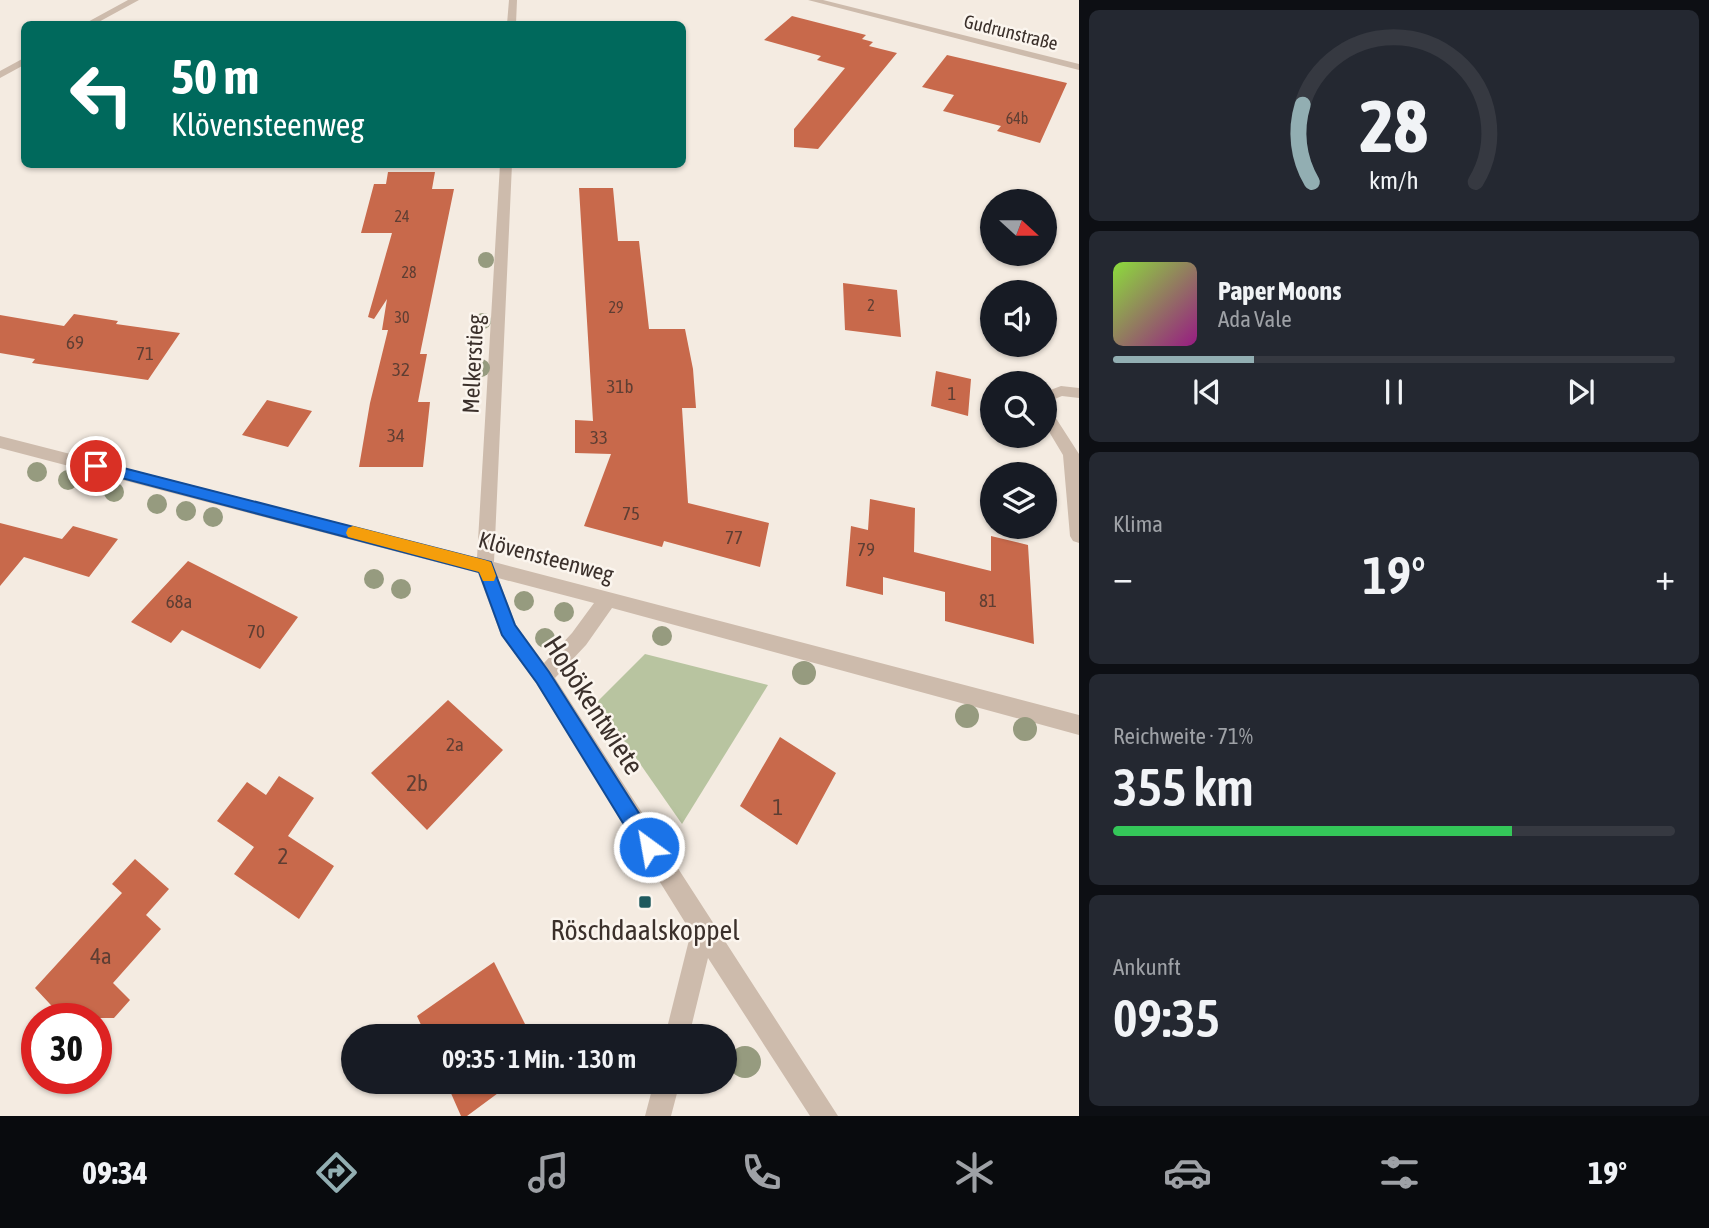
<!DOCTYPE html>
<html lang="de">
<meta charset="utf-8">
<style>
:root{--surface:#171b24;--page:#242831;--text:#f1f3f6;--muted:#9ea1a6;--line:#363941;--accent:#92aeb2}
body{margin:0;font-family:"Asap Condensed",sans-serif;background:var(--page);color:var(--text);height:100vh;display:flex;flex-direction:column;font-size:26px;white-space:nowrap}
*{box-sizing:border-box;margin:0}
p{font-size:23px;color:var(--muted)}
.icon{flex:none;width:38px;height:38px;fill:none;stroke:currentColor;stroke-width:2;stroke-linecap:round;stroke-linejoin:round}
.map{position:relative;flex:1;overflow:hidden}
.side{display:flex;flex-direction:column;gap:10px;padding:10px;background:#0d0f14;width:630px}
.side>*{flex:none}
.banner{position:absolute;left:21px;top:21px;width:665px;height:147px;border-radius:10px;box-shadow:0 2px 5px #0004;background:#00695c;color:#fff;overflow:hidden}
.needle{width:46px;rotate:111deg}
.tools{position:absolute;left:980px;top:189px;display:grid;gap:14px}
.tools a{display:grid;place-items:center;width:77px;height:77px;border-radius:50%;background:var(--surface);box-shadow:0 2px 5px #0004;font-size:35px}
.speed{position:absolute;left:21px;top:1003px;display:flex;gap:14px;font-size:35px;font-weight:700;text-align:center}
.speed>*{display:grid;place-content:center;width:91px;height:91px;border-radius:50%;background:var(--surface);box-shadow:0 2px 5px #0004;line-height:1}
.speed .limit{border:10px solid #d22;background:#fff;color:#111}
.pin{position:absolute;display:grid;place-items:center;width:60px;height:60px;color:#fff;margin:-30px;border:4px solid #fff;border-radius:50%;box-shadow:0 2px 7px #0007}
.me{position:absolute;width:77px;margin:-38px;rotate:328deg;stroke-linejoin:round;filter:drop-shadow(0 0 5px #0008)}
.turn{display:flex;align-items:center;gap:24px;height:147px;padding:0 35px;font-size:32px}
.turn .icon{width:91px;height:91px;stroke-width:2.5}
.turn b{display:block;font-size:49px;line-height:60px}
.big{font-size:52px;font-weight:600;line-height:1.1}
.side .widget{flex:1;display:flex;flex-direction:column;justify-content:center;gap:10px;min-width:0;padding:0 24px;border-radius:10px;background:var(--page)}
.side .dial{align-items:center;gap:0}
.dial svg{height:182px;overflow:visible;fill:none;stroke:var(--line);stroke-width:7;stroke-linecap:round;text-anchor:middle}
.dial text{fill:var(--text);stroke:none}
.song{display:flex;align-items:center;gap:21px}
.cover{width:84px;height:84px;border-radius:10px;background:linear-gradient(135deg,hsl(90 70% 55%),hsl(310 70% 35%))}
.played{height:7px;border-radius:4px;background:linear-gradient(90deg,var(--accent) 25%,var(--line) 25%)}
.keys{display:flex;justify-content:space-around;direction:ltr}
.heat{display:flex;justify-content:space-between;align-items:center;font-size:38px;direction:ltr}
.charge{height:10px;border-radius:5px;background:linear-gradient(90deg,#34c759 71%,var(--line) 0)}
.trip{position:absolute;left:341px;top:1024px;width:396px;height:70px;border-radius:35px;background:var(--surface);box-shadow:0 2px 5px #0004;font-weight:600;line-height:70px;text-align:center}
.tabs{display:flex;height:112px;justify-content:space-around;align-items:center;background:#090b0e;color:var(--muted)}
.tabs .icon{width:49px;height:49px}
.tabs .current{color:var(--accent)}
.tabs b{font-size:32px;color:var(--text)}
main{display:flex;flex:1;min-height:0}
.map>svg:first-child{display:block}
</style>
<main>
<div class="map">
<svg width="1079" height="1116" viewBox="0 0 1079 1116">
<rect width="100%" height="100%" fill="#f4ebe1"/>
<!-- green -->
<path fill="#b8c4a0" d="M 645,654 L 768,685 L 682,824 L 597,702 Z"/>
<!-- building -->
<path fill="#c8694b" d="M 792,16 L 866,35 L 862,39 L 873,42 L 869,46 L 897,53 L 818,149 L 794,147 L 794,129 L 845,68 L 817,60 L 821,56 L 764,40 Z
M 947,55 L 1067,83 L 1040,143 L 997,131 L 1001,126 L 943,111 L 954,95 L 922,87 Z
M 388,172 L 435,172 L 432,189 L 454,189 L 420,354 L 427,354 L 418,402 L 430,402 L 423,467 L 359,467 L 370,403 L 388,330 L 382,330 L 387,299 L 374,319 L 368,317 L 392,233 L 361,233 L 374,184 L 386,184 Z
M 579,188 L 613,188 L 618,241 L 639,241 L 649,329 L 685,329 L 693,369 L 696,408 L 682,408 L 688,503 L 769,523 L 760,567 L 664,541 L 662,547 L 584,526 L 611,454 L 575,453 L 575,420 L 593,421 Z
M 843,283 L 897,290 L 901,337 L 845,330 Z
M 74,314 L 118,321 L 116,324 L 180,333 L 148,380 L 32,363 L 35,359 L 0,353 L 0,315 L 64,326 Z
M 936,371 L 971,379 L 968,416 L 931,406 Z
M 267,400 L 312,411 L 288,447 L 242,435 Z
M 870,499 L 915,508 L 914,552 L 991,571 L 991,536 L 1028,545 L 1034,644 L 945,621 L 945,592 L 883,577 L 883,595 L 846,586 L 851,526 L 868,530 Z
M 0,523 L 62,539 L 73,526 L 118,539 L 89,577 L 24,557 L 0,586 Z
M 188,561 L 298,617 L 260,669 L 182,630 L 171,643 L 131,622 Z
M 448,700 L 503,750 L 427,830 L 371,773 Z
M 780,737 L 836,773 L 797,845 L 740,806 Z
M 279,776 L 314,798 L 288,836 L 334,866 L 299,919 L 234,874 L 254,847 L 217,821 L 247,782 L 266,795 Z
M 135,859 L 169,889 L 146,915 L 161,929 L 113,983 L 130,1000 L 114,1018 L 63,1018 L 35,988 L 122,893 L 112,884 Z
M 494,962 L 531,1036 L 426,1036 L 417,1016 Z
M 446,1082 L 513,1082 L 467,1116 L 461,1116 Z"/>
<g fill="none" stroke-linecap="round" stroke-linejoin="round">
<!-- minor -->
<path fill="#cdbbac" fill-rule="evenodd" d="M 128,0 L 139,0 L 95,24 L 84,24 Z
M 509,0 L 517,0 L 516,24 L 507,24 Z
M 808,0 L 823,0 L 1079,64 L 1079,70 Z
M 24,58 L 24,65 L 0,78 L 0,71 Z
M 500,164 L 512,164 L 494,562 L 1079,715 L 1079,735 L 612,608 L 586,645 L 555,678 L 838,1116 L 810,1116 L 708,958 L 689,1036 L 665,1036 L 691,932 L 536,683 L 501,635 L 478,573 L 0,448 L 0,436 L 477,558 ZM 498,578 L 594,603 L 572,633 L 544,663 L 516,625 Z
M 1061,386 L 1079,388 L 1079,398 L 1062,396 L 1045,403 L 1045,392 Z
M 1045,407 L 1050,409 L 1079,454 L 1079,543 L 1073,541 L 1070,536 L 1063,455 L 1045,425 Z
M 654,1082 L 680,1082 L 671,1116 L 645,1116 Z"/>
</g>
<!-- trees -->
<g fill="#969b7f">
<circle cx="486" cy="260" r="8"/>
<circle cx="483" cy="321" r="8"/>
<circle cx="481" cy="368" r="9"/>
<circle cx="37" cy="472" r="10"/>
<circle cx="68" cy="480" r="10"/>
<circle cx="114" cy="492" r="10"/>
<circle cx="157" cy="504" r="10"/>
<circle cx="186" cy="511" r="10"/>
<circle cx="213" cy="517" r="10"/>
<circle cx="374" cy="579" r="10"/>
<circle cx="401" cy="589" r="10"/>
<circle cx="524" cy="601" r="10"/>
<circle cx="564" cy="612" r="10"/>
<circle cx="662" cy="636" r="10"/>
<circle cx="545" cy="638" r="10"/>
<circle cx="804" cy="673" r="12"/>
<circle cx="967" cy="716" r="12"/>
<circle cx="1025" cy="729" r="12"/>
<circle cx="745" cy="1062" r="16"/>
</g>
<!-- route -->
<path fill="#1a73e8" stroke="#114b97" stroke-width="2" d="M 96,461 L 491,562 L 515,625 L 549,672 L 656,840 L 659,847 L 656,854 L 649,857 L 642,854 L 537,683 L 502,635 L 479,572 L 91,470 L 89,466 L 91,462 Z"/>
<!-- slow -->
<path fill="#f59e0b" d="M 353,526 L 485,560 L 491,562 L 496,576 L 494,581 L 483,581 L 479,572 L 348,537 L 346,533 L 348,528 Z"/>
<!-- markers -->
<rect fill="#1f5a5e" stroke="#fbf5ee" stroke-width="2.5" x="638" y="895" width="14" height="14" rx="3.5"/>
<g text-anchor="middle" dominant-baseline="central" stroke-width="5" stroke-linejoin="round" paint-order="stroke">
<!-- far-number labels -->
<g font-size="16" fill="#5e3e33">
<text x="1017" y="118">64b</text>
<text x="402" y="216">24</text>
<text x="409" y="272">28</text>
<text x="871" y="305">2</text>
<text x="616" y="307">29</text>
<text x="402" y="317">30</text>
</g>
<!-- far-street labels -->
<g font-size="19" fill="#3b302b" stroke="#fbf5ee">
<text transform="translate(1011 32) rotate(14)">Gudrunstraße</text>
</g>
<!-- number labels -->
<g font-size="19" fill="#5e3e33">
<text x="75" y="342">69</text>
<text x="145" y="353">71</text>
<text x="401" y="369">32</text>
<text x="620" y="386">31b</text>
<text x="952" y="393">1</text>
<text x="396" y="435">34</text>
<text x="599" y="437">33</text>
<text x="631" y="513">75</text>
<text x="734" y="537">77</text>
<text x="866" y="549">79</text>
<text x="988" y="600">81</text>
<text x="179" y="601">68a</text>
<text x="256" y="631">70</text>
<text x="455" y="744">2a</text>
</g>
<!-- street labels -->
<g font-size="23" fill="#3b302b" stroke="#fbf5ee">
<text transform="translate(473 364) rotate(-87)">Melkerstieg</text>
<text transform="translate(546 557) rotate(15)">Klövensteenweg</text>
</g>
<!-- near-number labels -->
<g font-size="23" fill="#5e3e33">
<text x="417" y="783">2b</text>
<text x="778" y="807">1</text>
<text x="283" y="856">2</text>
<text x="101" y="956">4a</text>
</g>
<!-- near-street labels -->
<g font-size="28" fill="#3b302b" stroke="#fbf5ee">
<text transform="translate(594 705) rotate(57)">Hobökentwiete</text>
</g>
<!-- near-poi labels -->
<g font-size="28" fill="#3b302b" stroke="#fbf5ee">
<text x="645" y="930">Röschdaalskoppel</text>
</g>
</g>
</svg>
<div class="tools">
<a><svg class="needle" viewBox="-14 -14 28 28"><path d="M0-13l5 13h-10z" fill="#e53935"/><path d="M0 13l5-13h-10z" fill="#9ea1a6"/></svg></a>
<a><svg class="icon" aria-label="sound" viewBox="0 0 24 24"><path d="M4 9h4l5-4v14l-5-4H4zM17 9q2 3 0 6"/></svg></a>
<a><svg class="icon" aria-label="search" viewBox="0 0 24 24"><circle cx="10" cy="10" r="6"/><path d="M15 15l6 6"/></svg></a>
<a><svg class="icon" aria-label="layers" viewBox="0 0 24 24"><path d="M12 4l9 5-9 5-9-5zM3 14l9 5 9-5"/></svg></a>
</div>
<div class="speed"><div class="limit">30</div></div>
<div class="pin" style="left:96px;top:466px;background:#d93025"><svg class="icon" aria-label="arrive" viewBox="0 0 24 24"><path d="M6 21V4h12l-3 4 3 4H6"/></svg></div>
<svg class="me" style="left:649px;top:847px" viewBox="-20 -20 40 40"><circle r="17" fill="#1a73e8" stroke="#fff" stroke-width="3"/><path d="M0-11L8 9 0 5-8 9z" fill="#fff"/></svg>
<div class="trip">09:35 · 1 Min. · 130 m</div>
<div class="banner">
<div class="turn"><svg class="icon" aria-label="left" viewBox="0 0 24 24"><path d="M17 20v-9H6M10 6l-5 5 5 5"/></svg><div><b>50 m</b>Klövensteenweg</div></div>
</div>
</div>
<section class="side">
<div class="widget dial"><svg viewBox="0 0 100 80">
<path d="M14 69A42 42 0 1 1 86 69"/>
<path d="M14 69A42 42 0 0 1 10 35" stroke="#92aeb2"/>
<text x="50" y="56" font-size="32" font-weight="700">28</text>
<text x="50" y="72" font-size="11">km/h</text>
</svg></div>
<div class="widget">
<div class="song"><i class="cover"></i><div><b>Paper Moons</b><p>Ada Vale</p></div></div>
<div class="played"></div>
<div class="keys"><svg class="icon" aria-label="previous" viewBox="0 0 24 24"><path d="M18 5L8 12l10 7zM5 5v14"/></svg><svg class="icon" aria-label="pause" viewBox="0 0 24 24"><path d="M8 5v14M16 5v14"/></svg><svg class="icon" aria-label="next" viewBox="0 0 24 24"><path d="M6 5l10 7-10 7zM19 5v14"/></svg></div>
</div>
<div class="widget"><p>Klima</p>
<div class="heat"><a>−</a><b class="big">19°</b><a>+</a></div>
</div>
<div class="widget"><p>Reichweite · 71%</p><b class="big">355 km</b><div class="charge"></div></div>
<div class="widget"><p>Ankunft</p><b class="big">09:35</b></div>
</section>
</main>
<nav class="tabs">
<b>09:34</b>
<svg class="icon current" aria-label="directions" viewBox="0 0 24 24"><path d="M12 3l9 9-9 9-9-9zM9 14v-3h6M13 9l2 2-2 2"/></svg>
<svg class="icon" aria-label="music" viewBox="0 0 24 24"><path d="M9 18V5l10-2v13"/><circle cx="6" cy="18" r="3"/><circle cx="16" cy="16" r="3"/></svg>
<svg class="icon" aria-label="phone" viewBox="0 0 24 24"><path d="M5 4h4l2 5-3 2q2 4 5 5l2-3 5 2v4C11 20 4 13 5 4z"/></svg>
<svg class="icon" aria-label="climate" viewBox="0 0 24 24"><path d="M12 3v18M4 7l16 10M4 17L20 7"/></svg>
<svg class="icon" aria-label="car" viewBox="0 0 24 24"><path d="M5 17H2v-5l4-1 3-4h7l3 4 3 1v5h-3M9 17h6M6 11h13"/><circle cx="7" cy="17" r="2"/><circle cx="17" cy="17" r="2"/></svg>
<svg class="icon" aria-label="filters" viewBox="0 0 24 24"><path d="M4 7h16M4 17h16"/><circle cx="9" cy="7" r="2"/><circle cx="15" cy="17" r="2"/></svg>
<b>19°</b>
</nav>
